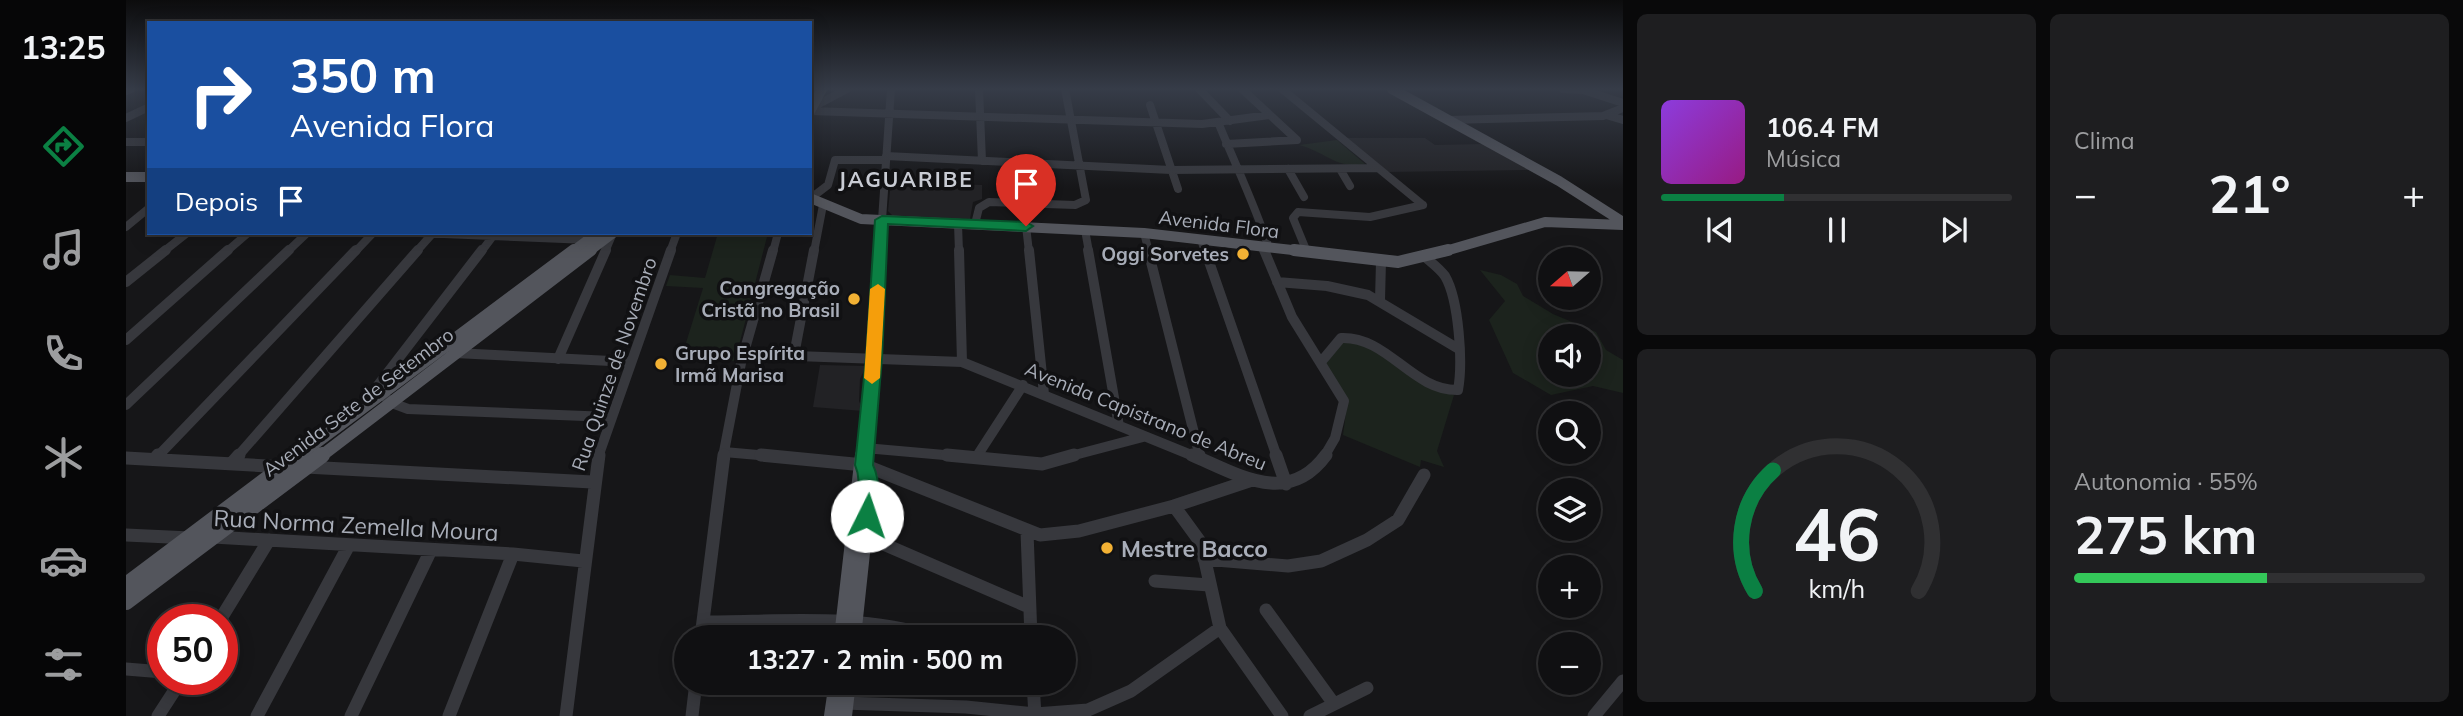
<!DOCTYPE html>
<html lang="pt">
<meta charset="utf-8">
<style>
:root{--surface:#101012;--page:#1e1e20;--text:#f1f3f6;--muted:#9c9d9f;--line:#303032;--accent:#0b8043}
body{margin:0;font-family:Mulish,sans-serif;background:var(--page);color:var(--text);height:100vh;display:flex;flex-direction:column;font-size:26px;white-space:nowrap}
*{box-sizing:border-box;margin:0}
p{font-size:23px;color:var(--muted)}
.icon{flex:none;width:38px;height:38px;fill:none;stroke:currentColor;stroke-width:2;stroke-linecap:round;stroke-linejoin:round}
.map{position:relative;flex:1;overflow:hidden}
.sheet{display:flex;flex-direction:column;gap:14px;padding:14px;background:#09090a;width:840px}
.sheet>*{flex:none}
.guide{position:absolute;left:21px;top:21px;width:665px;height:214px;border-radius:0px;box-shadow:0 4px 18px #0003,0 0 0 2px var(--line);background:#1a4fa0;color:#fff;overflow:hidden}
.needle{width:46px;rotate:250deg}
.fabs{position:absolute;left:1412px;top:247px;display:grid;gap:14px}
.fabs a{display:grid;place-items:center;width:63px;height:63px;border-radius:50%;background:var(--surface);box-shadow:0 4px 18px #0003,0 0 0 2px var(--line);font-size:35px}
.speed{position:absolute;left:21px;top:604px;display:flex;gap:14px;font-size:35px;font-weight:700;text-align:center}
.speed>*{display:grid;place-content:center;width:91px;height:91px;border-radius:50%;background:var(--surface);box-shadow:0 4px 18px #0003,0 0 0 2px var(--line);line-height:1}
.speed .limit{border:10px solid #d22;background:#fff;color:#111}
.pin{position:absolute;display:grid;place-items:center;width:60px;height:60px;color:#fff;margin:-72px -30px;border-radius:50% 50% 50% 0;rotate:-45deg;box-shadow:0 0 7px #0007}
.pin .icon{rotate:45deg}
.me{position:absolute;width:77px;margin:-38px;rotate:4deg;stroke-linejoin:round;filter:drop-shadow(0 0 5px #0008)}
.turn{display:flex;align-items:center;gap:24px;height:147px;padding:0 28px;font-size:32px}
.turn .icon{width:91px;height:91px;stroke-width:2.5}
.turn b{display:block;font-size:49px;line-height:60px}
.then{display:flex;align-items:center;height:66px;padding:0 28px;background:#0003;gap:14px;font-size:26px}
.big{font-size:52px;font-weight:700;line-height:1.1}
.sheet .tile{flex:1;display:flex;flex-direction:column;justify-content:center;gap:10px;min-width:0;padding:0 24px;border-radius:10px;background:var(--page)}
.sheet .dial{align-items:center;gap:0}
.dial svg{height:182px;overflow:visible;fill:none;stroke:var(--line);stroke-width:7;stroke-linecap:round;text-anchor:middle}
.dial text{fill:var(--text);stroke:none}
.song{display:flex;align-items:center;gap:21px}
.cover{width:84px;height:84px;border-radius:10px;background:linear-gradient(135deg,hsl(270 70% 55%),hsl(310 70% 35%))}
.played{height:7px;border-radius:4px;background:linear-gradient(90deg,var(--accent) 35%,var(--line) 35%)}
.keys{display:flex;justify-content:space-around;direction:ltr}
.heat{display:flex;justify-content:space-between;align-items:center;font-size:38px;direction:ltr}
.charge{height:10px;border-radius:5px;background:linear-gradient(90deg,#34c759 55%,var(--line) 0)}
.sheet .tiles{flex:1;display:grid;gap:14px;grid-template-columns:repeat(2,1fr)}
.trip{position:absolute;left:548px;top:625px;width:402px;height:70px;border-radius:35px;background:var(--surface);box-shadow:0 4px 18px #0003,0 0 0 2px var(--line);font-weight:700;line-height:70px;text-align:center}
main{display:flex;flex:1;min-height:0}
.dock{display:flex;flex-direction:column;width:126px;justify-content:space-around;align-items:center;background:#060607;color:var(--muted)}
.dock .icon{width:49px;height:49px}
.dock .active{color:var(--accent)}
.dock b{font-size:32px;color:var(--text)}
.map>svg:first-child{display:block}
</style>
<main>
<nav class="dock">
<b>13:25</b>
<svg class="icon active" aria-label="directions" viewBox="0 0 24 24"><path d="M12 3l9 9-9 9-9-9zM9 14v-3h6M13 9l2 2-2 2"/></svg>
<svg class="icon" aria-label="music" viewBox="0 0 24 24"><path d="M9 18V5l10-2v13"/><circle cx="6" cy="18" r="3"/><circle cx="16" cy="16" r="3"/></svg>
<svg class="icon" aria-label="phone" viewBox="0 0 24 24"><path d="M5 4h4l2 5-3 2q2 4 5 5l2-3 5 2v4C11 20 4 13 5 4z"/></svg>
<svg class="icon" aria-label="climate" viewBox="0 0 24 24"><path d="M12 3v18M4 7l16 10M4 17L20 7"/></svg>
<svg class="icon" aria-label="car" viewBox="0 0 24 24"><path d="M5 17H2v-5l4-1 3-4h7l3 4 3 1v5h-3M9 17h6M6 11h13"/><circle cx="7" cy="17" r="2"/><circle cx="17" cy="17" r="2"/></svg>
<svg class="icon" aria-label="filters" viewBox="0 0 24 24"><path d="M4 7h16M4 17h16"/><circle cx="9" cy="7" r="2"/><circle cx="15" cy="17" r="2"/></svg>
</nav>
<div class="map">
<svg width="1497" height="716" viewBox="0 0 1497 716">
<rect width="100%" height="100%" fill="#161618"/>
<!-- built -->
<path fill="#222225" d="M 1220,138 L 1299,138 L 1309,145 L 1359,144 L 1403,170 L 1260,172 Z
M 765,181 L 856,185 L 856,199 L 847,202 L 844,219 L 768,217 L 762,211 Z
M 694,365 L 740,366 L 734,379 L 733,401 L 737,411 L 687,407 Z"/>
<!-- green -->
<path fill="#1c231d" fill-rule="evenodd" d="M 1211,140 L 1239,164 C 1209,169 1202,153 1173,145 Z
M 592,233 L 642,233 L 609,361 L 555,359 L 577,288 L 540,286 L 544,275 L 579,278 Z
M 1354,270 L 1375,275 L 1391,284 L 1397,296 L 1427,314 L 1470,332 L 1480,350 L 1497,360 L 1497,393 L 1467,386 L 1425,395 L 1387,373 L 1363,320 L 1379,301 ZM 1463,336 L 1463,374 L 1424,374 L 1424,336 Z
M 1229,338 L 1317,392 L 1328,395 L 1311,451 L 1318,467 L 1295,460 L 1294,467 L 1217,435 L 1221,405 L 1199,366 L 1214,341 Z"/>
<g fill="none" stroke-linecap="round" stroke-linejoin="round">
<!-- minor-far2 -->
<path stroke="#37383d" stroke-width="8" d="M 853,89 L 856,161
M 1073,89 L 1104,121
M 1156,89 L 1297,205
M 1437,89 L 1457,90 L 1497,103
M 0,91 L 5,89
M 1024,105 L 1052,189
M 687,107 L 721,89
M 685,111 L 1076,124 L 1143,115
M 1480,115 L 1497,120
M 0,118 L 23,107
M 1323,120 L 1477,116 L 1497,108
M 1092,122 C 1109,164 1129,205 1143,248
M 0,142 L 23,142
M 1100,144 L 1171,140 L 1116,89
M 760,156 L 1045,170 L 1251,168
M 1162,169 L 1178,197
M 1214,169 L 1224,186
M 685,198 L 702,185 L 709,160 L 760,160
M 756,220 L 765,89
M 832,224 L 833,252
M 849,224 L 853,208 L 863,202 L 949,205 L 960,200 L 939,89
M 900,226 L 903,252
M 0,227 L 23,208
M 959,230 L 963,252
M 294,233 L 462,240
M 1018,233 L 1023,252
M 1075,239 L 1079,252
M 1137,247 L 1139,252
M 37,252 L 61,233
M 100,252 L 122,233
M 161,252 L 181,233
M 229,252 L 247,233
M 290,252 L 307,233
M 355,252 L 367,236
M 479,252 L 487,233
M 544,252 L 551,233
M 647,252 L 652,233
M 688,252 L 697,205
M 1181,252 L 1167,218 L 1172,212 L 1244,217 L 1297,205"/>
<!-- minor-far1 -->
<path stroke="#37383d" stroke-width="10" d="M 356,250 L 249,389 L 266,403 L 282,409 L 484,417
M 833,250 L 836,362
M 903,250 L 918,394
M 962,250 L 993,426
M 1022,250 L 1074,457
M 1079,250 L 1151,457
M 1138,250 L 1166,317 L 1218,401 L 1209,438 L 1198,457
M 0,282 L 40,250
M 1151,282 L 1201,286 L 1242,295 L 1331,348
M 1254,300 L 1255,261
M 0,340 L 102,250
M 329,353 L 504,362
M 618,354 L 836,362 L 1070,457
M 668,355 L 688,250
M 432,359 L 480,250
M 1195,362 L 1215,338 C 1262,336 1286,391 1332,390 C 1337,363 1333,300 1319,276 C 1314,269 1306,263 1299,257
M 0,405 L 163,250
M 739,448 L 841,457
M 598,452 L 654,457
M 851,456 L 897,385
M 31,457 L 230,250
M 111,457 L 292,250
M 472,457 L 545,250
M 597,457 L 615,363 L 647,250
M 941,457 L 1017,437"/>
<!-- minor -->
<path stroke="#37383d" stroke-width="13" d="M 635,455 L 738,465 L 914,535 L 953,531 L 1048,506 L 1126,480
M 821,455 L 916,464 L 948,455
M 1066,455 C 1113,475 1162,507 1200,455
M 1073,455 L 1074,458
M 1150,455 L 1160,484
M 0,458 L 159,467
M 29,459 L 32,455
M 106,463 L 113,455
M 179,467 L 466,482
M 1048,506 L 1075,543 L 1094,628 L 1156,716
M 901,532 L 905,637
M 732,533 L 903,607
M 0,535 L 64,538
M 87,537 L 387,554 L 457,561
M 1078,559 L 1162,566 L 1195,561 L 1241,540 L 1272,520 L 1298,475
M 1029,581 L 1083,585
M 1140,610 L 1208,704
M 94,620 L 143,540
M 577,622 C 653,622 734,613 807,637
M 575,637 L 598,455
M 0,669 L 37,672
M 907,682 L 909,716
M 716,703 L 840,707 L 909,714 L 962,710 L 1005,691 L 1094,628
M 32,716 L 56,679
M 131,716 L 223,545
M 225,716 L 305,550
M 323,716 L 387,554
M 440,716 L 473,455
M 566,716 L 570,682
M 1184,716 L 1241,688
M 1468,716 L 1497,681"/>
<!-- major-far2 -->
<path stroke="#53555c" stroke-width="10" d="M 1266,89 L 1433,181 L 1497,222
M 684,111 L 696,89
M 0,177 L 23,177
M 684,198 L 735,219 L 1018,233 L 1184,252
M 446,252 L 471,233
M 462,252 L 487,233
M 754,252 L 756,220
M 1316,252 L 1419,222 L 1497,225"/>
<!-- major-far1 -->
<path stroke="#53555c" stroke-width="12" d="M 1168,250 L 1272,262 L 1322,250
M 171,457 L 448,250
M 194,457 L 465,250
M 737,457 L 748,358 L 754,250"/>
<!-- major -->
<path stroke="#53555c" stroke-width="16" d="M 0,585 L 173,455
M 0,602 L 196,455
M 716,637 L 737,455
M 727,637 L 744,478 L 738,465
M 706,716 L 711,682
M 718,716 L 722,682"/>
</g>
<!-- sky -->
<linearGradient id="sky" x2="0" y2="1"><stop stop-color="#0c0c0d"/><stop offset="0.47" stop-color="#363c48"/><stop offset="1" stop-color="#363c48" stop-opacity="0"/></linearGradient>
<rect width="1497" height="189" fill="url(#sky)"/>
<!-- route -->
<path fill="#0b8043" stroke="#07532c" stroke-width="2" d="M 756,216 L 900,222 L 907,226 L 900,231 L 762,224 L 756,358 L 747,465 C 754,480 755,505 748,521 L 734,521 C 726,504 738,485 729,465 L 740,358 L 749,220 Z"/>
<!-- slow -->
<path fill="#f59e0b" d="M 752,284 L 759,289 L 754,378 L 746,384 L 738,378 L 744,289 Z"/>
<!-- markers -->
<g fill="#f2b134" stroke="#111113" stroke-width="2.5">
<circle cx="1117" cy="254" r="7"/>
<circle cx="728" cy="299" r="7"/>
<circle cx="535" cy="364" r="7"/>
<circle cx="981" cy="548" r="7"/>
</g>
<g text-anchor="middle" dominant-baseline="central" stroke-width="7" stroke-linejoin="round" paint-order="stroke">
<!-- street labels -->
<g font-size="19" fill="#a8adb8" stroke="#111113">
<text transform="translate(1093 224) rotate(7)">Avenida Flora</text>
<text transform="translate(488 364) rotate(-71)">Rua Quinze de Novembro</text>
<text transform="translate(232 402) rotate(-37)">Avenida Sete de Setembro</text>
<text transform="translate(1020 416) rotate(22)">Avenida Capistrano de Abreu</text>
</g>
<!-- poi labels -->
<g font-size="19" font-weight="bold" fill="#a8adb8" stroke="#111113" text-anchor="end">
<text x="1103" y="254">Oggi Sorvetes</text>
<text x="714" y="288">Congregação<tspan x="714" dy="22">Cristã no Brasil</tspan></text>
<text x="549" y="353" text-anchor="start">Grupo Espírita<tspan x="549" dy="22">Irmã Marisa</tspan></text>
</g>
<!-- far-district labels -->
<g font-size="21" font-weight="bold" letter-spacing="2" fill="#c9ccd4" stroke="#111113">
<text x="780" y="179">JAGUARIBE</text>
</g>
<!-- near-street labels -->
<g font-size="23" fill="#a8adb8" stroke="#111113">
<text transform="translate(230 525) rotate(3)">Rua Norma Zemella Moura</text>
</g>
<!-- near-poi labels -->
<g font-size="23" font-weight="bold" fill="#a8adb8" stroke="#111113" text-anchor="start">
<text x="995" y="548">Mestre Bacco</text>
</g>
</g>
</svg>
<div class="fabs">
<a><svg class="needle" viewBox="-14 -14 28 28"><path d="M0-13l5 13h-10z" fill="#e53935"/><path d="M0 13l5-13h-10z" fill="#9c9d9f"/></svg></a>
<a><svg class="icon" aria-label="sound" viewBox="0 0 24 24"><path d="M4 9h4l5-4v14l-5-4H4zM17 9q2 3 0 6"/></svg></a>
<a><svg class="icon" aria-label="search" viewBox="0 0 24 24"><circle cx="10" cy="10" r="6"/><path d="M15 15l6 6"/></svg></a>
<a><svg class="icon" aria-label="layers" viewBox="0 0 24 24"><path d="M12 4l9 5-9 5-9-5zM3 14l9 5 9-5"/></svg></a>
<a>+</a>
<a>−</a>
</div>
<div class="speed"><div class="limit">50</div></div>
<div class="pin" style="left:900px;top:226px;background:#d93025"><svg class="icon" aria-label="arrive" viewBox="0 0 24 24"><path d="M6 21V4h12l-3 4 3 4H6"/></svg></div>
<svg class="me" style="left:741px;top:516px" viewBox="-20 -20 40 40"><circle r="19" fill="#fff"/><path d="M0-13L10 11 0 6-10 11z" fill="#0b8043"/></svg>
<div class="trip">13:27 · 2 min · 500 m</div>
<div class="guide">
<div class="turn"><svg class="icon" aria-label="right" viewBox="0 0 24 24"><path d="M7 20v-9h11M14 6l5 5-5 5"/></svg><div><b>350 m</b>Avenida Flora</div></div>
<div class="then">Depois<svg class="icon" aria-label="arrive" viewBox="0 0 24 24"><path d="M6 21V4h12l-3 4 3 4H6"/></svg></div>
</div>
</div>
<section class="sheet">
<div class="tiles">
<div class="tile">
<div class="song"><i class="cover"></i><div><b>106.4 FM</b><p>Música</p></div></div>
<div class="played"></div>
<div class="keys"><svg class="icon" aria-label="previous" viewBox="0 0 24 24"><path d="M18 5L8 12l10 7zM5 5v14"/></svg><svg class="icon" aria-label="pause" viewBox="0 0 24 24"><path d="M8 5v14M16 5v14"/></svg><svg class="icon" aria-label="next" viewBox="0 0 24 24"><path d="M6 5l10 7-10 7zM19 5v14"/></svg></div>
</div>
<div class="tile"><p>Clima</p>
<div class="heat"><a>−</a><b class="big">21°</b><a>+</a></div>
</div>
<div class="tile dial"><svg viewBox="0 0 100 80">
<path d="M14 69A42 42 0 1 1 86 69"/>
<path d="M14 69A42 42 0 0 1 22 16" stroke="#0b8043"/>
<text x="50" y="56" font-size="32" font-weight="700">46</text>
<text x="50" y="72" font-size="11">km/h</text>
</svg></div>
<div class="tile"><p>Autonomia · 55%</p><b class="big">275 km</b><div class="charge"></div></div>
</div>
</section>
</main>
